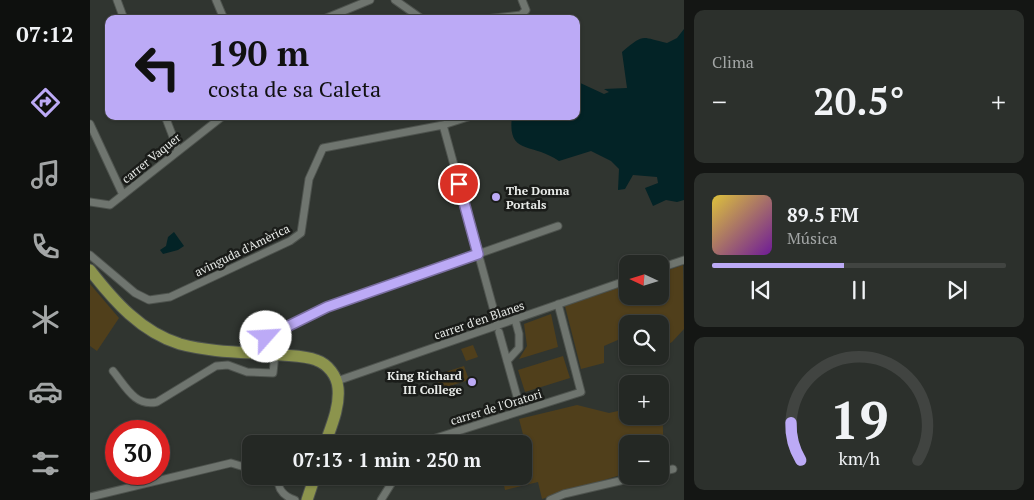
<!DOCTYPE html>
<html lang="es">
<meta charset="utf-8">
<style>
:root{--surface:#242824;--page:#2c302c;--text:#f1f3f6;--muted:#a3a6a6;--line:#414441;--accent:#bcaaf6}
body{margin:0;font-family:"PT Serif",serif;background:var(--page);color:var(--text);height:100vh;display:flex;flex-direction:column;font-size:19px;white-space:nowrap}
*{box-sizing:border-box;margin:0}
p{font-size:16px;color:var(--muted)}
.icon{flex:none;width:28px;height:28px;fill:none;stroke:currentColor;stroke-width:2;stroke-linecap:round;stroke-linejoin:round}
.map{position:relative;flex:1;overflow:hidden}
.side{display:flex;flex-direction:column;gap:10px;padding:10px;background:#141614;width:350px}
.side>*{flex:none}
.banner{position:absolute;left:15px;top:15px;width:475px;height:105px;border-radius:10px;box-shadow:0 1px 4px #0004,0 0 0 1px var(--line);background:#bcaaf6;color:#111;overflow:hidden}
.needle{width:32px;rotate:274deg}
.buttons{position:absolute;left:529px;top:255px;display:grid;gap:10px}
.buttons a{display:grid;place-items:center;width:50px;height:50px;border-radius:10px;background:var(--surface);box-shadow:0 1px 4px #0004,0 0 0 1px var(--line);font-size:25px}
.speed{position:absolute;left:15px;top:420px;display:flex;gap:10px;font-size:25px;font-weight:700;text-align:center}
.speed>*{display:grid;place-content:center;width:65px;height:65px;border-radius:50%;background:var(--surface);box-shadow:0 1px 4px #0004,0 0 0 1px var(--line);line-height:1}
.speed .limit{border:8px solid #d22;background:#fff;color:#111}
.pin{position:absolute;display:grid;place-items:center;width:42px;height:42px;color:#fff;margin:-21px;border:2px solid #fff;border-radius:50%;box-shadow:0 1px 5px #0007}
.me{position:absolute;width:55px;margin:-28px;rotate:64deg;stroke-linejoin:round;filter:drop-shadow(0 0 4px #0008)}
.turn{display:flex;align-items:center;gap:18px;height:105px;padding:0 20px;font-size:22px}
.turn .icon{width:65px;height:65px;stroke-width:2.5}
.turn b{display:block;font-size:35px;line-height:42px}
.big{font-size:38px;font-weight:700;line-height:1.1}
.side .tile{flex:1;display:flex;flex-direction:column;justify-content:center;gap:8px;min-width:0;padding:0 18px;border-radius:10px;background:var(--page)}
.side .dial{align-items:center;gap:0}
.dial svg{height:130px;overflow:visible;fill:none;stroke:var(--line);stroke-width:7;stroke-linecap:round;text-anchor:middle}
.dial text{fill:var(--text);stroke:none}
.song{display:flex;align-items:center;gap:15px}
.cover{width:60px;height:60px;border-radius:8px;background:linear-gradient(135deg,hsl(50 70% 55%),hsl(280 70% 35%))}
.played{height:5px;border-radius:2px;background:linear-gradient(90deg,var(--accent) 45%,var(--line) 45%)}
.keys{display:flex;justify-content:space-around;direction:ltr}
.heat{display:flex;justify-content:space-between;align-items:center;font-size:28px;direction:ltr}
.trip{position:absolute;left:152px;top:435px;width:290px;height:50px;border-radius:10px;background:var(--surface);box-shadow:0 1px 4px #0004,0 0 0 1px var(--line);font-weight:700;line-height:50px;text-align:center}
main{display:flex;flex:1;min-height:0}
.tabs{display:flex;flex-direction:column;width:90px;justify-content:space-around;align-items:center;background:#0e100e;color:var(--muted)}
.tabs .icon{width:35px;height:35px}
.tabs .current{color:var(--accent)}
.tabs b{font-size:22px;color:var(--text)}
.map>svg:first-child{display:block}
</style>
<main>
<nav class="tabs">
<b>07:12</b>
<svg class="icon current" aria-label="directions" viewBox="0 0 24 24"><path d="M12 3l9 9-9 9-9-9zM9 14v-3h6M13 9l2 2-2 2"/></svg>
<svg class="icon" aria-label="music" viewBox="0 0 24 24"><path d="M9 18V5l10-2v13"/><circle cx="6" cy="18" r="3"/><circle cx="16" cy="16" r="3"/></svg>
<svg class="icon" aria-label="phone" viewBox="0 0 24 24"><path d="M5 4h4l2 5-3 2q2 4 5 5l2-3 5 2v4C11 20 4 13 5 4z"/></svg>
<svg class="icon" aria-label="climate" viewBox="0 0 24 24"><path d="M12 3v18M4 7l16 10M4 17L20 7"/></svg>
<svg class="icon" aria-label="car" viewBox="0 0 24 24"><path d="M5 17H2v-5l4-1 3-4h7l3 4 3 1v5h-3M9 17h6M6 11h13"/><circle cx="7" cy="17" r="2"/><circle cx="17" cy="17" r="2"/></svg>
<svg class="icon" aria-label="filters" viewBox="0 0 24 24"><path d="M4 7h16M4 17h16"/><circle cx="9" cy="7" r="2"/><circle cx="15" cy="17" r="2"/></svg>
</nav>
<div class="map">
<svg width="594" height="500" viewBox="0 0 594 500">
<rect width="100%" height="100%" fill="#303530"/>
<!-- green -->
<path fill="#503f1b" d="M 593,265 L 594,329 L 582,342 L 570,349 L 570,324 L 538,324 L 537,336 L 514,346 L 514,363 L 491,369 L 475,306 L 537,285 L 538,296 L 570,296 L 570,273 Z
M 0,284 L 29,318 L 7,351 L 0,346 Z
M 461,314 L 468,347 L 429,359 L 437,346 L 434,324 Z
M 383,345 L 388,357 L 376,361 L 371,349 Z
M 473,356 L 480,378 L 435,392 L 428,370 Z
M 374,366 L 379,380 L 350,389 L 346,375 Z
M 572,400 L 574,462 L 570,463 L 570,444 L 538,444 L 537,473 L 452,499 L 448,482 L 415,490 L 412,476 L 434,476 L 436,446 L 429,419 L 487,405 L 519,413 L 537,409 L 538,416 L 570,416 L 570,401 Z"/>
<!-- water -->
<path fill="#032326" d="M 594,29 L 594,200 L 587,202 L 576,200 L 563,206 L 555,188 L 568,183 L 567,177 L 543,175 L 535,189 L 528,190 L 529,169 L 521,161 L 501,151 L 469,161 C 442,142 417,156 422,116 L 486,116 L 486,81 L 514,94 L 519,92 L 514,89 L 537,88 L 532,52 C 555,33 550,37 577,43 L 587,38 Z
M 84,232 L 94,246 L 88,250 L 73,254 L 70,250 L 76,246 L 78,237 Z"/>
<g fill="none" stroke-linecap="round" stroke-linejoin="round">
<defs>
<path id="street" d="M 27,0 L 34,19
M 126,0 L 134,19
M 305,0 L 332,19
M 234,19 L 280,0
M 395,19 L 431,15 L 436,10 L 432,0
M 75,116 L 88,150
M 0,124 L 33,195
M 353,125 L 407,322
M 0,202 L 20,205 L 133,116
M 0,255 L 45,293 L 59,300 L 80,297 L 200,241 L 211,233 L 219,179 L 233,148 L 353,125 L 381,116
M 570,268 L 594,260
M 409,332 L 431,411
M 149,351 L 237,307 L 468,226
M 417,361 L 429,348 L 429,334 L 425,319
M 23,371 C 36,387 45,407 67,402 L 126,366 L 138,365 L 157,372 L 183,373 L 185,354
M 247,381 L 538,280
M 327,444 L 491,392 L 468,304
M 570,472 L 583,469
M 188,476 C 187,489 193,496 205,500
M 0,497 L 141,463 L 161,469
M 291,500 L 306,476
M 460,500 L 474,494 L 551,476"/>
<path id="primary" d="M 0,270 C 24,301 51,332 90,344 C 123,353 159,352 192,355 C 203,356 216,356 226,360 C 238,364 247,376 248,388 C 250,407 241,427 235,444
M 217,500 L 225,476"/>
</defs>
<!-- street casing -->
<use href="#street" stroke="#4e534e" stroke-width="9"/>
<!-- primary casing -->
<use href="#primary" stroke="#4e534e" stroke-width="13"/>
<!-- street -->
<use href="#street" stroke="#6f756f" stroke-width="7"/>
<!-- primary -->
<use href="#primary" stroke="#8c944d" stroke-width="11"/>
</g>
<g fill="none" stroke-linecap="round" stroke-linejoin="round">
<defs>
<path id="route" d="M 176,337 L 237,307 L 388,254 L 369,184"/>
</defs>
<!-- route casing -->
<use href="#route" stroke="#7a6ea0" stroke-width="12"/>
<!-- route -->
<use href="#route" stroke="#bcaaf6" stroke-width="9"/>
</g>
<!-- markers -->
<g fill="#bcaaf6" stroke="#1a1c19" stroke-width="2">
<circle cx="406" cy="197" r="5"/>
<circle cx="382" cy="382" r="5"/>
</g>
<g text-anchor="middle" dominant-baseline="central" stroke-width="5" stroke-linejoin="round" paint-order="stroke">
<!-- street labels -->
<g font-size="12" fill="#e8ebe8" stroke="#1a1c19">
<text transform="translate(61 158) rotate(-39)">carrer Vaquer</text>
<text transform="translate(152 250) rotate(-26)">avinguda d'Amèrica</text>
<text transform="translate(389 320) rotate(-19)">carrer d'en Blanes</text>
<text transform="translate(406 407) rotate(-17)">carrer de l'Oratori</text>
</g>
<!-- poi labels -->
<g font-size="12" font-weight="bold" fill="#e8ebe8" stroke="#1a1c19" text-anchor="start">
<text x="416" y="190">The Donna<tspan x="416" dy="14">Portals</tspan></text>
<text x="372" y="375" text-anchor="end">King Richard<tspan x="372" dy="14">III College</tspan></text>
</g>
</g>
</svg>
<div class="buttons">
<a><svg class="needle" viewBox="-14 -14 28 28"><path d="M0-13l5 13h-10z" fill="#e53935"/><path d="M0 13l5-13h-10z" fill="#a3a6a6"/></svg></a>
<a><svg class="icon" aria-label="search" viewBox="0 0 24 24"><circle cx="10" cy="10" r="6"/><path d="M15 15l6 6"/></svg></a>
<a>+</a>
<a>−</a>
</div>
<div class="speed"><div class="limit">30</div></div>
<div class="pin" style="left:369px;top:184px;background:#d93025"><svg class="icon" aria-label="arrive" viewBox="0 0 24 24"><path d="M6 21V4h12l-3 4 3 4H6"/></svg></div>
<svg class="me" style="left:176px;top:337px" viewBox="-20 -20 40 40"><circle r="19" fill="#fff"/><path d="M0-13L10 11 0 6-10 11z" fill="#bcaaf6"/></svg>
<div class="trip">07:13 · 1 min · 250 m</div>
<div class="banner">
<div class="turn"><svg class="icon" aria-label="left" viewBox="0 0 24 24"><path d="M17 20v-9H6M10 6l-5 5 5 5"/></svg><div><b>190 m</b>costa de sa Caleta</div></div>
</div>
</div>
<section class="side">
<div class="tile"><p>Clima</p>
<div class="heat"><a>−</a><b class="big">20.5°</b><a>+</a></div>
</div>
<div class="tile">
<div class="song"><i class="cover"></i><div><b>89.5 FM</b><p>Música</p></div></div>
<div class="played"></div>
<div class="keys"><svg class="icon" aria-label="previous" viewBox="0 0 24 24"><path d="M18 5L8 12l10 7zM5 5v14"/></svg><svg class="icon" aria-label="pause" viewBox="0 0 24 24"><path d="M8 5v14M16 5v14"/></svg><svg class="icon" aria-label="next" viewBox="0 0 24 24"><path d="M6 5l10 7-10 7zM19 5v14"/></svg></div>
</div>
<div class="tile dial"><svg viewBox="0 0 100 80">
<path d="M14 69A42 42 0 1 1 86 69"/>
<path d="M14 69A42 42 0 0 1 8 46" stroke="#bcaaf6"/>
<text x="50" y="56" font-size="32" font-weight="700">19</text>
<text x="50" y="72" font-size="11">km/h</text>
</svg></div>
</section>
</main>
